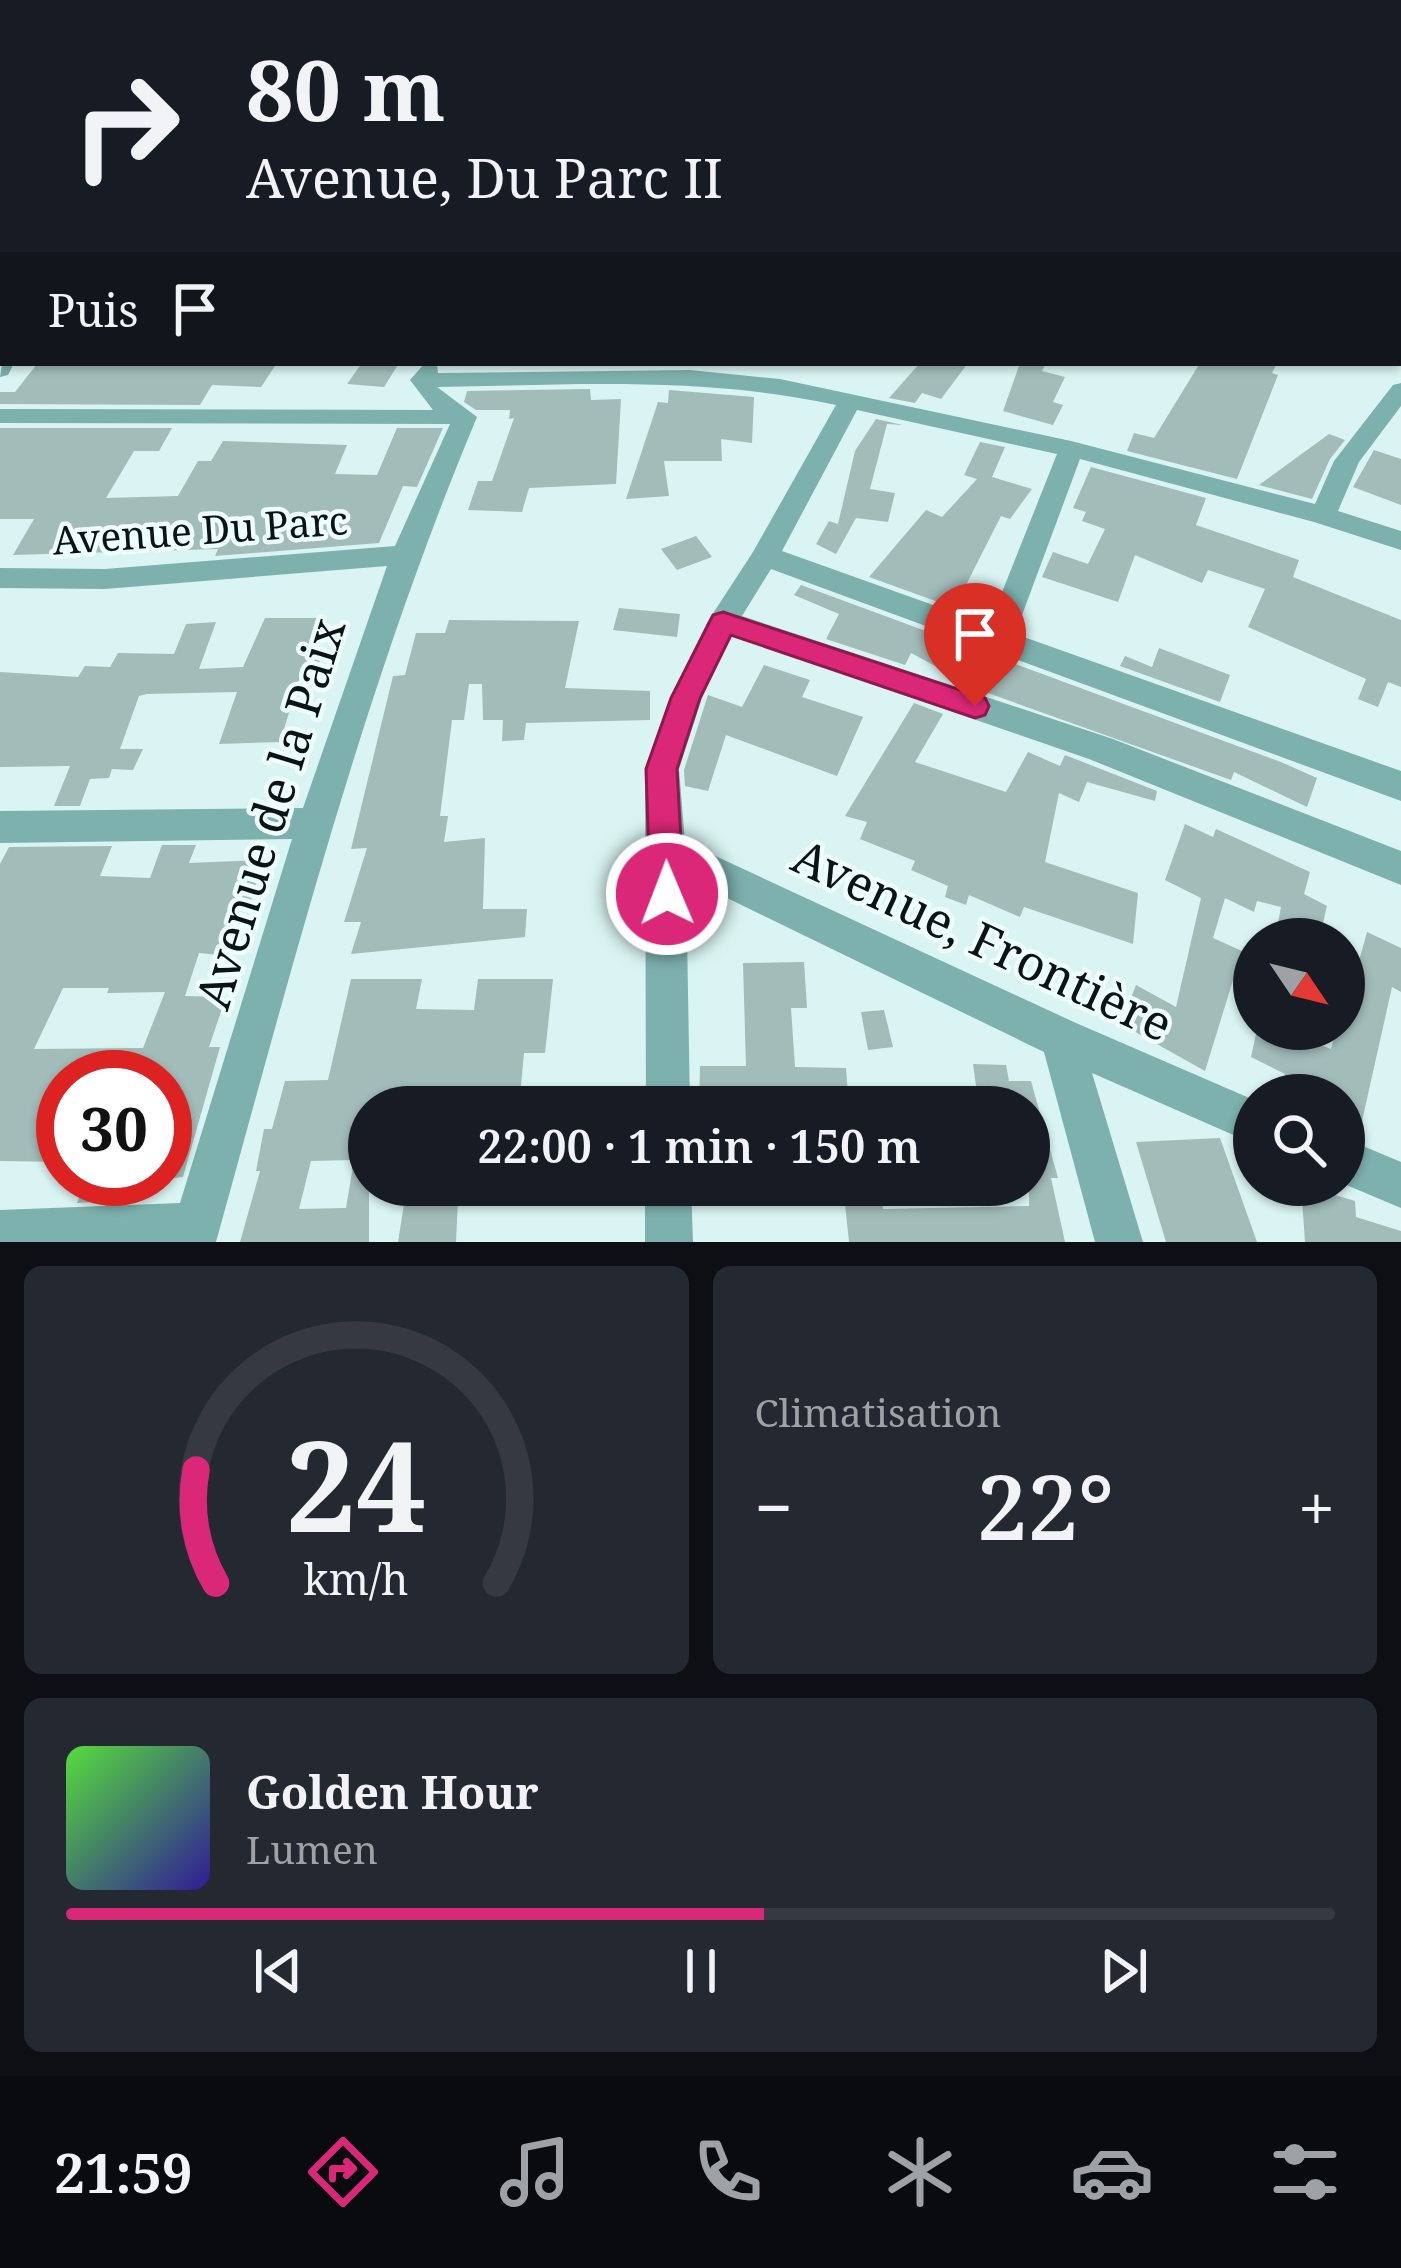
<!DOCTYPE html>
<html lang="fr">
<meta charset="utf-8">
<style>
:root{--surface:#171b24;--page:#242831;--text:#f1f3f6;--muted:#9ea1a6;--line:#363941;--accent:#db2777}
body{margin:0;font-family:"Noto Serif",serif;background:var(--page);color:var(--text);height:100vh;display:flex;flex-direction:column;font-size:45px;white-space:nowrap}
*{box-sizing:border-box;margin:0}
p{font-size:39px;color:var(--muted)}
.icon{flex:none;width:66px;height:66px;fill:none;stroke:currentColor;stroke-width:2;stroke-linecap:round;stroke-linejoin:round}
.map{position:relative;height:1242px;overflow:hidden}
.side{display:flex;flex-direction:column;gap:24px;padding:24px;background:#0d0f14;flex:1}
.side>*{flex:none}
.banner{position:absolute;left:0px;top:0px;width:1401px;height:366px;box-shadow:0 3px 9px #0004;background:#171b24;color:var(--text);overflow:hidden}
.needle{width:78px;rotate:125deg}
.tools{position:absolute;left:1233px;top:918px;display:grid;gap:24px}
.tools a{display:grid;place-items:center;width:132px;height:132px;border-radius:50%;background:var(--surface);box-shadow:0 3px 9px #0004;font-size:60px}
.speed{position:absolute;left:36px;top:1050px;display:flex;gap:24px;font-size:60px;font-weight:700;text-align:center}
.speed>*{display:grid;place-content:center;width:156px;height:156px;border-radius:50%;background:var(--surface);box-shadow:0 3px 9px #0004;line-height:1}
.speed .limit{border:18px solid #d22;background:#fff;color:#111}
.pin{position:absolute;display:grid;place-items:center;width:102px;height:102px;color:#fff;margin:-123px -51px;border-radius:50% 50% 50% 0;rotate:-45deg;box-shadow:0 0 12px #0007}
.pin .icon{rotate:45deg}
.me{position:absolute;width:132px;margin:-66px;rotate:359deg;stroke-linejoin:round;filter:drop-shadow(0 0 9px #0008)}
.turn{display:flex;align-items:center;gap:42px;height:252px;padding:0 48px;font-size:54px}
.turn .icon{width:156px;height:156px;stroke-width:2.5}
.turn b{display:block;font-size:84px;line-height:102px}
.then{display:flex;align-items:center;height:114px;padding:0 48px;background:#0003;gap:24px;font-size:45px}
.big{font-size:90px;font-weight:600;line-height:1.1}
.side .widget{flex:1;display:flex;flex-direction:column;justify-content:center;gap:18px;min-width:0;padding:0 42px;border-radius:18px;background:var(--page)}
.side .dial{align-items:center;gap:0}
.dial svg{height:312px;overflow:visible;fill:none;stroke:var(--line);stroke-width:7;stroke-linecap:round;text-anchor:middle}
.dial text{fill:var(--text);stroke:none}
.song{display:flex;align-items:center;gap:36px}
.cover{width:144px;height:144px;border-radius:18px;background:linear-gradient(135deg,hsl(110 70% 55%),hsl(250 70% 35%))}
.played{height:12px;border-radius:6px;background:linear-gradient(90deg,var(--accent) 55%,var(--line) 55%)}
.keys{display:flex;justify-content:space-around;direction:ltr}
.heat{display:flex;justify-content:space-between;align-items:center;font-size:66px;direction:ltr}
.side .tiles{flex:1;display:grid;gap:24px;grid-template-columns:1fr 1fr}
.widget:last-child{grid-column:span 2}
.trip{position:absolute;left:348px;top:1086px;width:702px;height:120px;border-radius:60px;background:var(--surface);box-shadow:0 3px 9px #0004;font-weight:600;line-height:120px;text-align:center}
.menu{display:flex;height:192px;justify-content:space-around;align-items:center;background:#090b0e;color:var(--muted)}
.menu .icon{width:84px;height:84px}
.menu .selected{color:var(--accent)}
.menu b{font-size:54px;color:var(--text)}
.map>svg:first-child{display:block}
</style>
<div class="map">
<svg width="1401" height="1242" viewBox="0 0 1401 1242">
<rect width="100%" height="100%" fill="#d9f4f2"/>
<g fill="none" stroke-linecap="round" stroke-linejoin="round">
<!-- stream -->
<path stroke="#46ada9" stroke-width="3" d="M 913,0 L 923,3"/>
</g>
<!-- building -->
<path fill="#a2bcba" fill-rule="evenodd" d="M 277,363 L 261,387 L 212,385 L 200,405 L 0,404 L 0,392 L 15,392 L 37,364 Z
M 362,363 L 399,363 L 384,387 L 347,384 Z
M 920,363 L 968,363 L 941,399 L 922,393 L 915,403 L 889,398 Z
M 1020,363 L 1046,363 L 1042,371 L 1065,377 L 1053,402 L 1063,405 L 1053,425 L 1003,411 Z
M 1200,363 L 1277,363 L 1272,373 L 1278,375 L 1237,479 L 1127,451 L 1134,433 L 1154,438 Z
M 590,389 L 591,400 L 621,399 L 616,484 L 529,488 L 522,512 L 468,510 L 478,481 L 492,481 L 514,418 L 509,419 L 510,410 L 476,410 L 464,402 L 467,391 Z
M 669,390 L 754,397 L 752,443 L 721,439 L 722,461 L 664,461 L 669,496 L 626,499 L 658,402 L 668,403 Z
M 876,419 L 903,425 L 887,424 L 870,489 L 895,493 L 888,522 L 856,518 L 836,554 L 816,544 L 829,521 L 838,524 L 855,451 Z
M 0,428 L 172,428 L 159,451 L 134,451 L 106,498 L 178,496 L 198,461 L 211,461 L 223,441 L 347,445 L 335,474 L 377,475 L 397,428 L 443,428 L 417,487 L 403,486 L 379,543 L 215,556 L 218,549 L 13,555 L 34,519 L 0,519 Z
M 1329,434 L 1345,440 L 1330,459 L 1312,499 L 1259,485 Z
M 980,442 L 1005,447 L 992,477 L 1032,489 L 1010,519 L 1001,516 L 966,585 L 983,590 L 974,615 L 869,577 L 926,510 L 942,517 L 977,479 L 964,475 Z
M 1374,450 L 1401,459 L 1401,505 L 1353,487 Z
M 1091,467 L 1206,498 L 1196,525 L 1299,560 L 1293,577 L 1401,620 L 1401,687 L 1388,682 L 1378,707 L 1358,699 L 1366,679 L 1248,627 L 1265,589 L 1208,570 L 1202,583 L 1135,555 L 1118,602 L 1042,577 L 1053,552 L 1088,564 L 1105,529 L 1082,521 L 1086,512 L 1073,508 Z
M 696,536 L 712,557 L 677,570 L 661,549 Z
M 801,585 L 1281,762 L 1317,778 L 1307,807 L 1234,772 L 1231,780 L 982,691 L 911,653 L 905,665 L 826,639 L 839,614 L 794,595 Z
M 619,608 L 680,614 L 677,637 L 613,630 Z
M 265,618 L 319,618 L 306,652 L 323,652 L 313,680 L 299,680 L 280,742 L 219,744 L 237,692 L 147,694 L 139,696 L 120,749 L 143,749 L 133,770 L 112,769 L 109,778 L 90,779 L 80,806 L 54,806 L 70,766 L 0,767 L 0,672 L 78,677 L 85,666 L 110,667 L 118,653 L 174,654 L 186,624 L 216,622 L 199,669 L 243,667 Z
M 449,620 L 579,621 L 565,688 L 650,691 L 650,720 L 526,723 L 524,740 L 502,741 L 503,720 L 483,720 L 482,684 L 469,684 L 464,720 L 452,720 L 440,816 L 448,816 L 444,842 L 485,838 L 483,909 L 527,909 L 525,937 L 351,954 L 361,922 L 344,922 L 367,848 L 351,849 L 393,676 L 405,675 L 416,633 L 445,633 Z
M 1159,648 L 1230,675 L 1220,702 L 1120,666 L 1125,656 L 1152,667 Z
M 764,665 L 810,680 L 802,697 L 863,717 L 837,776 L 726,735 L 708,791 L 685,786 L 684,770 L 708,695 L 742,707 Z
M 914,703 L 943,714 L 915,762 L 1006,792 L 1028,752 L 1060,766 L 1065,755 L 1157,791 L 1155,801 L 1087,782 L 1079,802 L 1059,793 L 1045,862 L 1138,893 L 1133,944 L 1024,907 L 1020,917 L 969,895 L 966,905 L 945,897 L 948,886 L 911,870 L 915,861 L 860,839 L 867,822 L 845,816 Z
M 1185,824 L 1213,837 L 1216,829 L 1310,872 L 1304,894 L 1327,906 L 1319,939 L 1286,939 L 1276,934 L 1281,907 L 1257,901 L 1254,912 L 1225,898 L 1213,938 L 1242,951 L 1205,1071 L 1121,1024 L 1136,985 L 1176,1007 L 1201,898 L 1165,880 Z
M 162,845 L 196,845 L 189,863 L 263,860 L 250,904 L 238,905 L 219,955 L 199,953 L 185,996 L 226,997 L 209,1047 L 220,1047 L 183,1177 L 165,1179 L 165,1161 L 182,1097 L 165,1097 L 165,1077 L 63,1077 L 63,1162 L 0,1161 L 0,864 L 9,847 L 112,846 L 100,876 L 150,878 ZM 63,988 L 109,988 L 107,993 L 165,992 L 143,1048 L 34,1049 Z
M 1367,932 L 1401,948 L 1401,992 L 1392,987 L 1358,1139 L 1344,1134 L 1344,1095 L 1311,1095 L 1284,1082 L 1285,1074 L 1251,1057 L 1257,1029 L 1278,1029 L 1331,1049 L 1336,1029 L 1344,1029 L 1344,995 L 1349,997 Z
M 804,962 L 807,1008 L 791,1008 L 795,1067 L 846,1068 L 849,1107 L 699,1107 L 700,1066 L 746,1066 L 743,963 Z
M 351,979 L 422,979 L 416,1009 L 474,1010 L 478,979 L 553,979 L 545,1053 L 524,1053 L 519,1107 L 369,1107 L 369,1242 L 240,1242 L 260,1171 L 256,1171 L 264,1129 L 272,1129 L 285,1081 L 328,1080 ZM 354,1160 L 346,1208 L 299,1209 L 311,1161 Z
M 884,1010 L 893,1047 L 868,1050 L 861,1012 Z
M 973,1064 L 1006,1065 L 1009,1081 L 1031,1081 L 1058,1178 L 1051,1178 L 1065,1242 L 849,1242 L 843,1185 L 880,1185 L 883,1209 L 1029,1206 L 1029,1107 L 979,1107 Z
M 1220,1138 L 1257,1242 L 1166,1242 L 1136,1142 Z
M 87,1179 L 126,1179 L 117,1201 L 77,1203 Z
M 407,1185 L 434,1185 L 432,1200 L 458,1200 L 456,1242 L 398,1242 Z
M 1301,1185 L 1355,1201 L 1356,1217 L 1401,1231 L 1401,1242 L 1305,1242 Z"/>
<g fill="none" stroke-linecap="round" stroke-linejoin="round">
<!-- street -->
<path fill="#7db1ae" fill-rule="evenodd" d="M 0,0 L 15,0 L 18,3 L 3,5 Z
M 196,0 L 216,0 L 219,3 L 199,3 Z
M 345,0 L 363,0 L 365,3 L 347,3 Z
M 464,0 L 481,0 L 483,3 L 466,3 Z
M 1134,0 L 1146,0 L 1146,3 L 1134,3 Z
M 0,46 L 3,47 L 3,57 L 0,57 Z
M 1398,215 L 1401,216 L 1401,228 L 1398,227 Z
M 0,274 L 3,275 L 3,300 L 0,300 Z
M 1398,348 L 1401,349 L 1401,363 L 1398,362 Z
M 3,356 L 3,363 L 14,363 L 8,375 L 0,377 Z
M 425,363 L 437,364 L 438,373 L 690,370 L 780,379 L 1071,441 L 1315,504 L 1334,461 L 1393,385 L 1401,383 L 1401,406 L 1359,462 L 1338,511 L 1401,531 L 1401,550 L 1314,522 L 1080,459 L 1015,634 L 1401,771 L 1401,801 L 771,569 L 742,616 L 1113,739 L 1401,851 L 1401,885 L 1089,759 L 731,635 L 702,698 L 679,769 L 685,842 L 1076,1023 L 1254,1100 L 1254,1144 L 1092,1073 L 1143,1242 L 1095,1242 L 1044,1052 L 686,878 L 690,1107 L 646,1107 L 645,769 L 670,698 L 708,621 L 753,552 L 836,405 C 704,376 571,385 437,387 L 477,417 C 365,684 293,964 216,1242 L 0,1242 L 0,1210 L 180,1203 L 292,839 L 0,843 L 0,811 L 303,808 L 387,566 L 105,589 L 0,588 L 0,568 L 105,569 L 395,546 L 450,424 L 0,423 L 0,409 L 433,410 L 410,380 ZM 857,410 L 1057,454 L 989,625 L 782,551 Z
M 1344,1138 L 1401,1162 L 1401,1208 L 1344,1184 Z
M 645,1185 L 691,1185 L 693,1242 L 645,1242 Z"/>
</g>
<!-- route -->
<path fill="#db2777" stroke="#8e194d" stroke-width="3" d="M 723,612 L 985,698 L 989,706 L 985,715 L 975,718 L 731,635 L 700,698 L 677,769 L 684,894 L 679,905 L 667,909 L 655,905 L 650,894 L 646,769 L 671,698 L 713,615 Z"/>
<g text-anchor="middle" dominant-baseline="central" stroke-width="9" stroke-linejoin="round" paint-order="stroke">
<!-- street labels -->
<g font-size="39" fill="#0b1414" stroke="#eefefd">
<text transform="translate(200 529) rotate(-4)">Avenue Du Parc</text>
</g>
<!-- near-street labels -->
<g font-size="48" fill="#0b1414" stroke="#eefefd">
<text transform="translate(269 813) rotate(-73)">Avenue de la Paix</text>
<text transform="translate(983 939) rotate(25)">Avenue, Frontière</text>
</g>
</g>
</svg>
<div class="tools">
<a><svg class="needle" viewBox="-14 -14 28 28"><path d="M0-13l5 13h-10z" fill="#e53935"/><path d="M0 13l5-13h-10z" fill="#9ea1a6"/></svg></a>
<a><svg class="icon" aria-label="search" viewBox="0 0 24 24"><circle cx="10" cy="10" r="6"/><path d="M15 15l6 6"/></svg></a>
</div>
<div class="speed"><div class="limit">30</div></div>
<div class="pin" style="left:975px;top:706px;background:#d93025"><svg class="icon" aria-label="arrive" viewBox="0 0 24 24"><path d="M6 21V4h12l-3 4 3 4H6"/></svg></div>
<svg class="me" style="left:667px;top:894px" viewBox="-20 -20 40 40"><circle r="17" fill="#db2777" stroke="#fff" stroke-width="3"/><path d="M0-11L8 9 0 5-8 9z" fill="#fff"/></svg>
<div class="trip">22:00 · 1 min · 150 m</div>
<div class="banner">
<div class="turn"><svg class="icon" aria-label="right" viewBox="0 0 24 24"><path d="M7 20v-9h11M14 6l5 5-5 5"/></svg><div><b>80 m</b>Avenue, Du Parc II</div></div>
<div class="then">Puis<svg class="icon" aria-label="arrive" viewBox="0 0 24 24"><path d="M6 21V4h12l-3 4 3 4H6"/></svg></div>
</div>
</div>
<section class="side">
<div class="tiles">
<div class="widget dial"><svg viewBox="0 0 100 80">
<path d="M14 69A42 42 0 1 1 86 69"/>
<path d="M14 69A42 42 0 0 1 9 40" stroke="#db2777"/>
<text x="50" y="56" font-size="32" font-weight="700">24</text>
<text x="50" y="72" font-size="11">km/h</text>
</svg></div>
<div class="widget"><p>Climatisation</p>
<div class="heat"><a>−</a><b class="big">22°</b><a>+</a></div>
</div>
<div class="widget">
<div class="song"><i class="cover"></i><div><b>Golden Hour</b><p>Lumen</p></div></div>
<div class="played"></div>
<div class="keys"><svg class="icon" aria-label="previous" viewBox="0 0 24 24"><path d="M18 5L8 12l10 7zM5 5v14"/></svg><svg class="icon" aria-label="pause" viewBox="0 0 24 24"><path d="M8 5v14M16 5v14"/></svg><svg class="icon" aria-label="next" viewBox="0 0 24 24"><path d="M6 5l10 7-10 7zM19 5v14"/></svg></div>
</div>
</div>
</section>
<nav class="menu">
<b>21:59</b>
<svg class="icon selected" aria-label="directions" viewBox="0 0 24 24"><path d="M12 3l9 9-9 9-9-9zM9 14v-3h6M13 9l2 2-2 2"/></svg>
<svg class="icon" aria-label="music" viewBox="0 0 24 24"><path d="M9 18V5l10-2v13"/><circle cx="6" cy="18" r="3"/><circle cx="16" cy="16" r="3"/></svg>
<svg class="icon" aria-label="phone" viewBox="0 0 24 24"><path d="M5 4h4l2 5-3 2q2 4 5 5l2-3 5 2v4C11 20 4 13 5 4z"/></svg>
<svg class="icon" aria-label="climate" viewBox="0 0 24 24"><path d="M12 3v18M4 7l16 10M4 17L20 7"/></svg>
<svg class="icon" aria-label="car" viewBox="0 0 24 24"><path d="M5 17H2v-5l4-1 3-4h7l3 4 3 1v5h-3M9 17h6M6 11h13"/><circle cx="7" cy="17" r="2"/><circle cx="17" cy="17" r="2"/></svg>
<svg class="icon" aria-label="filters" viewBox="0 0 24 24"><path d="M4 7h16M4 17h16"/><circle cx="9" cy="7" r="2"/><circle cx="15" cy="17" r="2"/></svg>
</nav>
